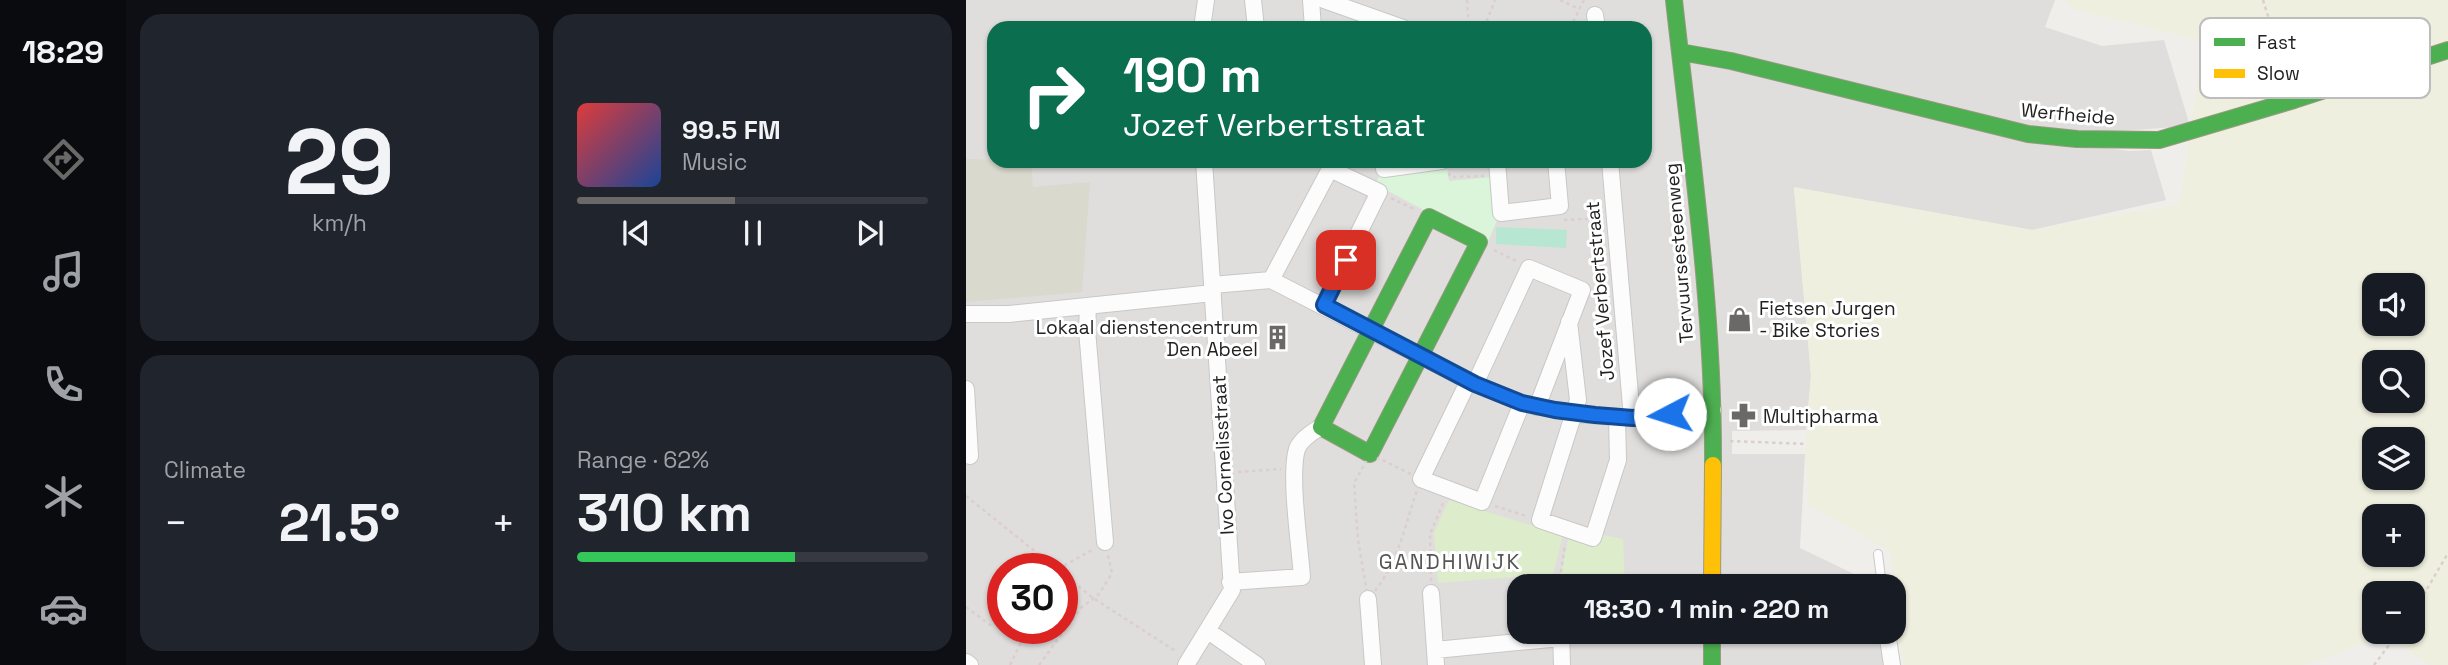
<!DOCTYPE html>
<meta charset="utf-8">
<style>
:root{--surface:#171b24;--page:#20242c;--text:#f1f3f6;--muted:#9ea1a6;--line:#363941;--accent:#6a6968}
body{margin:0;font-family:"Space Grotesk",sans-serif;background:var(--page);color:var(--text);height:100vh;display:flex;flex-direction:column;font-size:26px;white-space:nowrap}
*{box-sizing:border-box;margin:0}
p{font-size:23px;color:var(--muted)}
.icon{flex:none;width:38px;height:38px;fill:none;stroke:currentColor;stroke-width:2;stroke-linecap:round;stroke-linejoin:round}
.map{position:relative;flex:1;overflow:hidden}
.sheet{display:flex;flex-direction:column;gap:14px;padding:14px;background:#0d0f14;width:840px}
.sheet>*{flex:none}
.hud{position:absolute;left:21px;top:21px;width:665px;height:147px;border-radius:21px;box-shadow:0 2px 5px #0004;background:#0b6e4f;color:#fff;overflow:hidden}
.fabs{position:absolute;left:1396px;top:273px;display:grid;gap:14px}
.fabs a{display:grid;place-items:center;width:63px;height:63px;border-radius:14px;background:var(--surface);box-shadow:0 2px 5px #0004;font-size:35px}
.speed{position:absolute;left:21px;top:553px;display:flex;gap:14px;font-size:35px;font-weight:700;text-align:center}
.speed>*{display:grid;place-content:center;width:91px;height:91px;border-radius:50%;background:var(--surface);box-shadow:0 2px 5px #0004;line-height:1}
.speed .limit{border:10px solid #d22;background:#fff;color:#111}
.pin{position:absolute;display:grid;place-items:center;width:60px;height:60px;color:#fff;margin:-30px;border-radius:14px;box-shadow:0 4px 10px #0006}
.me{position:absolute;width:77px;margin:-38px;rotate:265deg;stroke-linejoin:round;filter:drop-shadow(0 0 5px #0008)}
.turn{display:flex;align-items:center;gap:24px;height:147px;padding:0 21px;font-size:32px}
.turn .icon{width:91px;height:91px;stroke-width:2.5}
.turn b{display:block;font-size:49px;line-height:60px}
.big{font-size:52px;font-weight:800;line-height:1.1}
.sheet .card{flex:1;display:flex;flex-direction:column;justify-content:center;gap:10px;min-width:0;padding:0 24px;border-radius:21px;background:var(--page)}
.sheet .dial{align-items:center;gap:0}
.dial b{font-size:91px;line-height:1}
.song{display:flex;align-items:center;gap:21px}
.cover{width:84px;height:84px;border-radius:10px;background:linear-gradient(135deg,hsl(0 70% 55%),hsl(220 70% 35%))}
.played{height:7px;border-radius:4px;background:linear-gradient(90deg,var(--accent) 45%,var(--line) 45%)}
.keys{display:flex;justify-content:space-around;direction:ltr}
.heat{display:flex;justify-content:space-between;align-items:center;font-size:38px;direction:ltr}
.charge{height:10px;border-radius:5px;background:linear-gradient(90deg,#34c759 62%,var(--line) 0)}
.sheet .tiles{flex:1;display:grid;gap:14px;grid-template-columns:repeat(2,1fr)}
.trip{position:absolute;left:541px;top:574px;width:399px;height:70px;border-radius:21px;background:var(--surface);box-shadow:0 2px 5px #0004;font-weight:800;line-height:70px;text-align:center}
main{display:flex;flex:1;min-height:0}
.tab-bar{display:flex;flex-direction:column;width:126px;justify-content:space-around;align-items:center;background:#090b0e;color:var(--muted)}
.tab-bar .icon{width:49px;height:49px}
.tab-bar .selected{color:var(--accent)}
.tab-bar b{font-size:32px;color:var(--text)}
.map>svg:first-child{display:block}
</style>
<main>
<nav class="tab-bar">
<b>18:29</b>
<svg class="icon selected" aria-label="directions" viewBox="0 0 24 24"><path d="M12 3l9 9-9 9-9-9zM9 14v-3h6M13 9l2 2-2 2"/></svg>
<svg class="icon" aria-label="music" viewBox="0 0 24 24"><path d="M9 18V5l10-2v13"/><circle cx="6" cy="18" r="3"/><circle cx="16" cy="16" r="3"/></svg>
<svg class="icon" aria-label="phone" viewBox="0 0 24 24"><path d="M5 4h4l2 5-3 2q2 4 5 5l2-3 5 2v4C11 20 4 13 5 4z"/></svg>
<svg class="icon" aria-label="climate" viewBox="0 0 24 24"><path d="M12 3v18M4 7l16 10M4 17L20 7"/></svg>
<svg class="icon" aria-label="car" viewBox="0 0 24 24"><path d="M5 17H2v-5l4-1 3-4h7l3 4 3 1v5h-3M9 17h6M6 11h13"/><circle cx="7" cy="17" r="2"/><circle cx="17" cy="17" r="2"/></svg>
</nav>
<section class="sheet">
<div class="tiles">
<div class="card dial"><b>29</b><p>km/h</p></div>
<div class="card">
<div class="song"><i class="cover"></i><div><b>99.5 FM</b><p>Music</p></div></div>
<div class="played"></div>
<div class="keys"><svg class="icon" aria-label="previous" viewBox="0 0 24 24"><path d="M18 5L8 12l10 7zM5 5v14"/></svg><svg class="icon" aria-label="pause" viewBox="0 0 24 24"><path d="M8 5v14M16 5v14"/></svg><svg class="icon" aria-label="next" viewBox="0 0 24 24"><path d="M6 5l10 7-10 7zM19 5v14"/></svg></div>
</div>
<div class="card"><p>Climate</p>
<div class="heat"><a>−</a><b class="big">21.5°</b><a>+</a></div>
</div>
<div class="card"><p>Range · 62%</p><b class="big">310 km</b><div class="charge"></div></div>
</div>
</section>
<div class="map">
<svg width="1482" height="665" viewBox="0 0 1482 665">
<rect width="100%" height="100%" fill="#f0eeeb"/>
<!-- residential -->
<path fill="#dfdedc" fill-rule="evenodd" d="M 0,0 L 1089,0 L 1079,27 L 1136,46 L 1198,40 L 1224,126 L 1111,134 L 1134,147 L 1163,151 L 1185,150 L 1200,200 L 1066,230 L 828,188 L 845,375 L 840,430 L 766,431 L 766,454 L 839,454 L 834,548 L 913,586 L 553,586 L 553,632 L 913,632 L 919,665 L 0,665 ZM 28,28 L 679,28 L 679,161 L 28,161 ZM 37,569 L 96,569 L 96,628 L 37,628 Z"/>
<!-- construction -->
<path fill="#d9d9cd" d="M 0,159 L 65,161 L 67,187 L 124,182 L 116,292 L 0,302 Z"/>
<!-- farmland -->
<path fill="#efefdf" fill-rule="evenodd" d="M 1100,0 L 1482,0 L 1482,665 L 1463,665 L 1433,644 L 1440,632 L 1447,632 L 1447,593 L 1409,593 L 1409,632 L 1422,632 L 1419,636 L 1338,665 L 939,665 L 928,624 L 928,586 L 913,586 L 927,578 L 924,551 L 843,505 L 839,454 L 845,375 L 828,187 L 1066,230 L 1214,204 L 1237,41 L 1107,9 ZM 1409,285 L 1447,285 L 1447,324 L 1409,324 ZM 1409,362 L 1447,362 L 1447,401 L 1409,401 ZM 1409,439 L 1447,439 L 1447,478 L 1409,478 ZM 1409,516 L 1447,516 L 1447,555 L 1409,555 Z"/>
<!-- grass -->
<path fill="#ddeccb" d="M 483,500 L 597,535 L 587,574 L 472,583 L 468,533 Z
M 637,535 L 657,539 L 659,586 L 592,586 L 603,536 L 633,544 Z"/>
<!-- park -->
<path fill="#daf5da" d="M 481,167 L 483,181 L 527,177 L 532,218 L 521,244 L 409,184 L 414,175 Z"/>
<!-- pitch -->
<path fill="#b7e6d2" d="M 530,227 L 601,230 L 600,248 L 530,244 Z"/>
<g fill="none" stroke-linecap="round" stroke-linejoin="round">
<defs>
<path id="lane" d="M 912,554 L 916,586"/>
<path id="street" d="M 287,0 L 290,28
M 345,0 L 347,28
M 358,0 L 437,28
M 629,15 L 631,28
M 236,28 L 240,0
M 418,161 L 418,169 L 476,161
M 531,161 L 535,213 L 594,206 L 590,161
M 644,161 L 666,418
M 305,280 L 364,169 L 413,192 L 357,305
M 246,285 L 305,280 L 509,384 L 556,403 L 609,414 L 666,418 L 747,410
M 122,306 L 121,330 L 139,542
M 0,314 L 43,314 L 247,293
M 603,322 L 612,400 L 574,520 L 627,538 L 652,460 L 651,417
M 503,380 L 455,479 L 516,502 L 556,403
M 509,384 L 563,268 L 616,290 L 571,407
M 0,389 L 4,456
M 264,582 L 336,577 C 334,547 323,475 331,449 C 335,439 346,432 355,427
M 465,593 L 470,665
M 402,599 L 407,665
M 242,631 L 291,665
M 595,632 L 596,665
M 921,632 L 926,665
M 469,650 L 595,638
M 0,662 L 4,665
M 220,665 L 266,590 L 238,161"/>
<path id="fast" d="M 708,0 C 725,154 748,310 747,465
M 714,52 L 765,61 L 1062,134 L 1111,139 L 1193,140 L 1328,100 L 1482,50
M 463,217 L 513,242 L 404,454 L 355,427 Z
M 746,632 L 746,665"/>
<path id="slow" d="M 746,586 L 747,465"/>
</defs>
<!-- lane casing -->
<use href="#lane" stroke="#c9c8c7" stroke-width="10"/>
<!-- street casing -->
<use href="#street" stroke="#c9c8c7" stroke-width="18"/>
<!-- fast casing -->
<use href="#fast" stroke="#999a82" stroke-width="18"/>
<!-- slow casing -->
<use href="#slow" stroke="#999a82" stroke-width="18"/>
<!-- path -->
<path stroke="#dccecd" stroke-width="2.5" stroke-dasharray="3.5 3.5" stroke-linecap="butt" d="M 501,0 L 503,28
M 594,0 L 613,9
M 1297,0 L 1323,83
M 518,28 L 529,0
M 604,28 L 618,0
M 483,173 L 484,177 L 518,176
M 425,198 L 448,209
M 598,220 L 637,218
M 528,250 L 550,261
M 629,290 L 636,292 L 642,291
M 764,441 L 841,444
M 404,454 L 455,479 C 439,521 434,565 402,599 L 392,540 L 388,483 Z
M 272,472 L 315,469
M 0,496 L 91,569
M 529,506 L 560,516
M 92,569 L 126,550
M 96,573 L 127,598 L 211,652
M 465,581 L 464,534 L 477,503
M 593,586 L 599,544
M 0,607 L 27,627
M 1447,613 L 1482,553
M 44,665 L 62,628
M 73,665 L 115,608 L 133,594 L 146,573 L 142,555
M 1408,665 L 1433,632"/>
<!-- lane -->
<use href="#lane" stroke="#fdfcfc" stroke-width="8"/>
<!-- street -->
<use href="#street" stroke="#fdfcfc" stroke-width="16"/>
<!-- fast -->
<use href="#fast" stroke="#4caf50" stroke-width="16"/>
<!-- slow -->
<use href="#slow" stroke="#ffc107" stroke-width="16"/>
</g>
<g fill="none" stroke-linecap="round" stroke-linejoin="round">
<defs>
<path id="route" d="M 380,260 L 358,305 L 509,384 L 556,403 L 589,410 L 629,415 L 667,418 L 704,414"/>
</defs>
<!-- route casing -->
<use href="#route" stroke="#114b97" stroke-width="18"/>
<!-- route -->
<use href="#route" stroke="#1a73e8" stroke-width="12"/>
</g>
<!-- icons -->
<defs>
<symbol id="shop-bare" viewBox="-9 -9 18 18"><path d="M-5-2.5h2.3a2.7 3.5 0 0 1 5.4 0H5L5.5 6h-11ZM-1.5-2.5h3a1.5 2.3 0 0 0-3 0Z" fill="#6a6968" stroke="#fff" stroke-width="2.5" paint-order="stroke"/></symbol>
<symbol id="building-bare" viewBox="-9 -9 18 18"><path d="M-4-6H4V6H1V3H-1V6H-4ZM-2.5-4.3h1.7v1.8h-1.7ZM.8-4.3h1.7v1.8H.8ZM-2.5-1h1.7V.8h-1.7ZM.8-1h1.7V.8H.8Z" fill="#6a6968" stroke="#fff" stroke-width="2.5" paint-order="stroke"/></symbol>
<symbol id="pharmacy-bare" viewBox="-9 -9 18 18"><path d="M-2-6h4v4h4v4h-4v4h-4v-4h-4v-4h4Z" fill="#6a6968" stroke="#fff" stroke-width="2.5" paint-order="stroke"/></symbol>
</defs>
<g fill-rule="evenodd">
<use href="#shop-bare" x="756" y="302" width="35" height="35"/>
<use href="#building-bare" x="294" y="320" width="35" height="35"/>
<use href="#pharmacy-bare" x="760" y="398" width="35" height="35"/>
</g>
<g text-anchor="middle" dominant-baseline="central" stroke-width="6" stroke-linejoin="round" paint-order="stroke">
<!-- street labels -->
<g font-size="19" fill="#222" stroke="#fff">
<text transform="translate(1102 114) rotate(5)">Werfheide</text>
<text transform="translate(713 253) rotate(-95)">Tervuursesteenweg</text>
<text transform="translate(634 291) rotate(-95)">Jozef Verbertstraat</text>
<text transform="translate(257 455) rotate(-93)">Ivo Cornelisstraat</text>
</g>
<!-- poi labels -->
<g font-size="19" fill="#222" stroke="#fff" text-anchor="start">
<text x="793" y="308">Fietsen Jurgen<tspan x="793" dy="22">- Bike Stories</tspan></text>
<text x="292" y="327" text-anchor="end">Lokaal dienstencentrum<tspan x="292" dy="22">Den Abeel</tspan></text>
<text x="797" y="416">Multipharma</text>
</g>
<!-- neighbourhood labels -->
<g font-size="21" letter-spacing="2" fill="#555" stroke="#fff">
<text x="484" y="561">GANDHIWIJK</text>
</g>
</g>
<!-- legend -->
<rect x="1234" y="18" width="230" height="80" rx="10" fill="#fff" stroke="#bdbdbd" stroke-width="2"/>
<rect x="1248" y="38" width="31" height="8" fill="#4caf50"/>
<rect x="1248" y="69" width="31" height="9" fill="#ffc107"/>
<g font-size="19" fill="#222">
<text x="1291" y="49">Fast</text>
<text x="1291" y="80">Slow</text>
</g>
</svg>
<div class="fabs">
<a><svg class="icon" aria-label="sound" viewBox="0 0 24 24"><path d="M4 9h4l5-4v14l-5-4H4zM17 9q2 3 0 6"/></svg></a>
<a><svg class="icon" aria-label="search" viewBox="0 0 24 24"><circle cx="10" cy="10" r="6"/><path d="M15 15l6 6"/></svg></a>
<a><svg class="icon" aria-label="layers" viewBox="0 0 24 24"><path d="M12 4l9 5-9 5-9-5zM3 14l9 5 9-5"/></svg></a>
<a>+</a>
<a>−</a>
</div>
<div class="speed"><div class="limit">30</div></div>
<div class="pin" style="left:380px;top:260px;background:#d93025"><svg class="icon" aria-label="arrive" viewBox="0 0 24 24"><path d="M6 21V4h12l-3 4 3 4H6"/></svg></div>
<svg class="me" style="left:704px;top:414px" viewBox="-20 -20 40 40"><circle r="19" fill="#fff"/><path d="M0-13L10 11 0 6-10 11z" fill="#1a73e8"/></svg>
<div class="trip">18:30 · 1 min · 220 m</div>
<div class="hud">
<div class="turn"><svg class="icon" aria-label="right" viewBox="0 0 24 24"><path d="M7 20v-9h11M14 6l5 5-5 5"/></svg><div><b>190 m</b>Jozef Verbertstraat</div></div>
</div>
</div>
</main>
